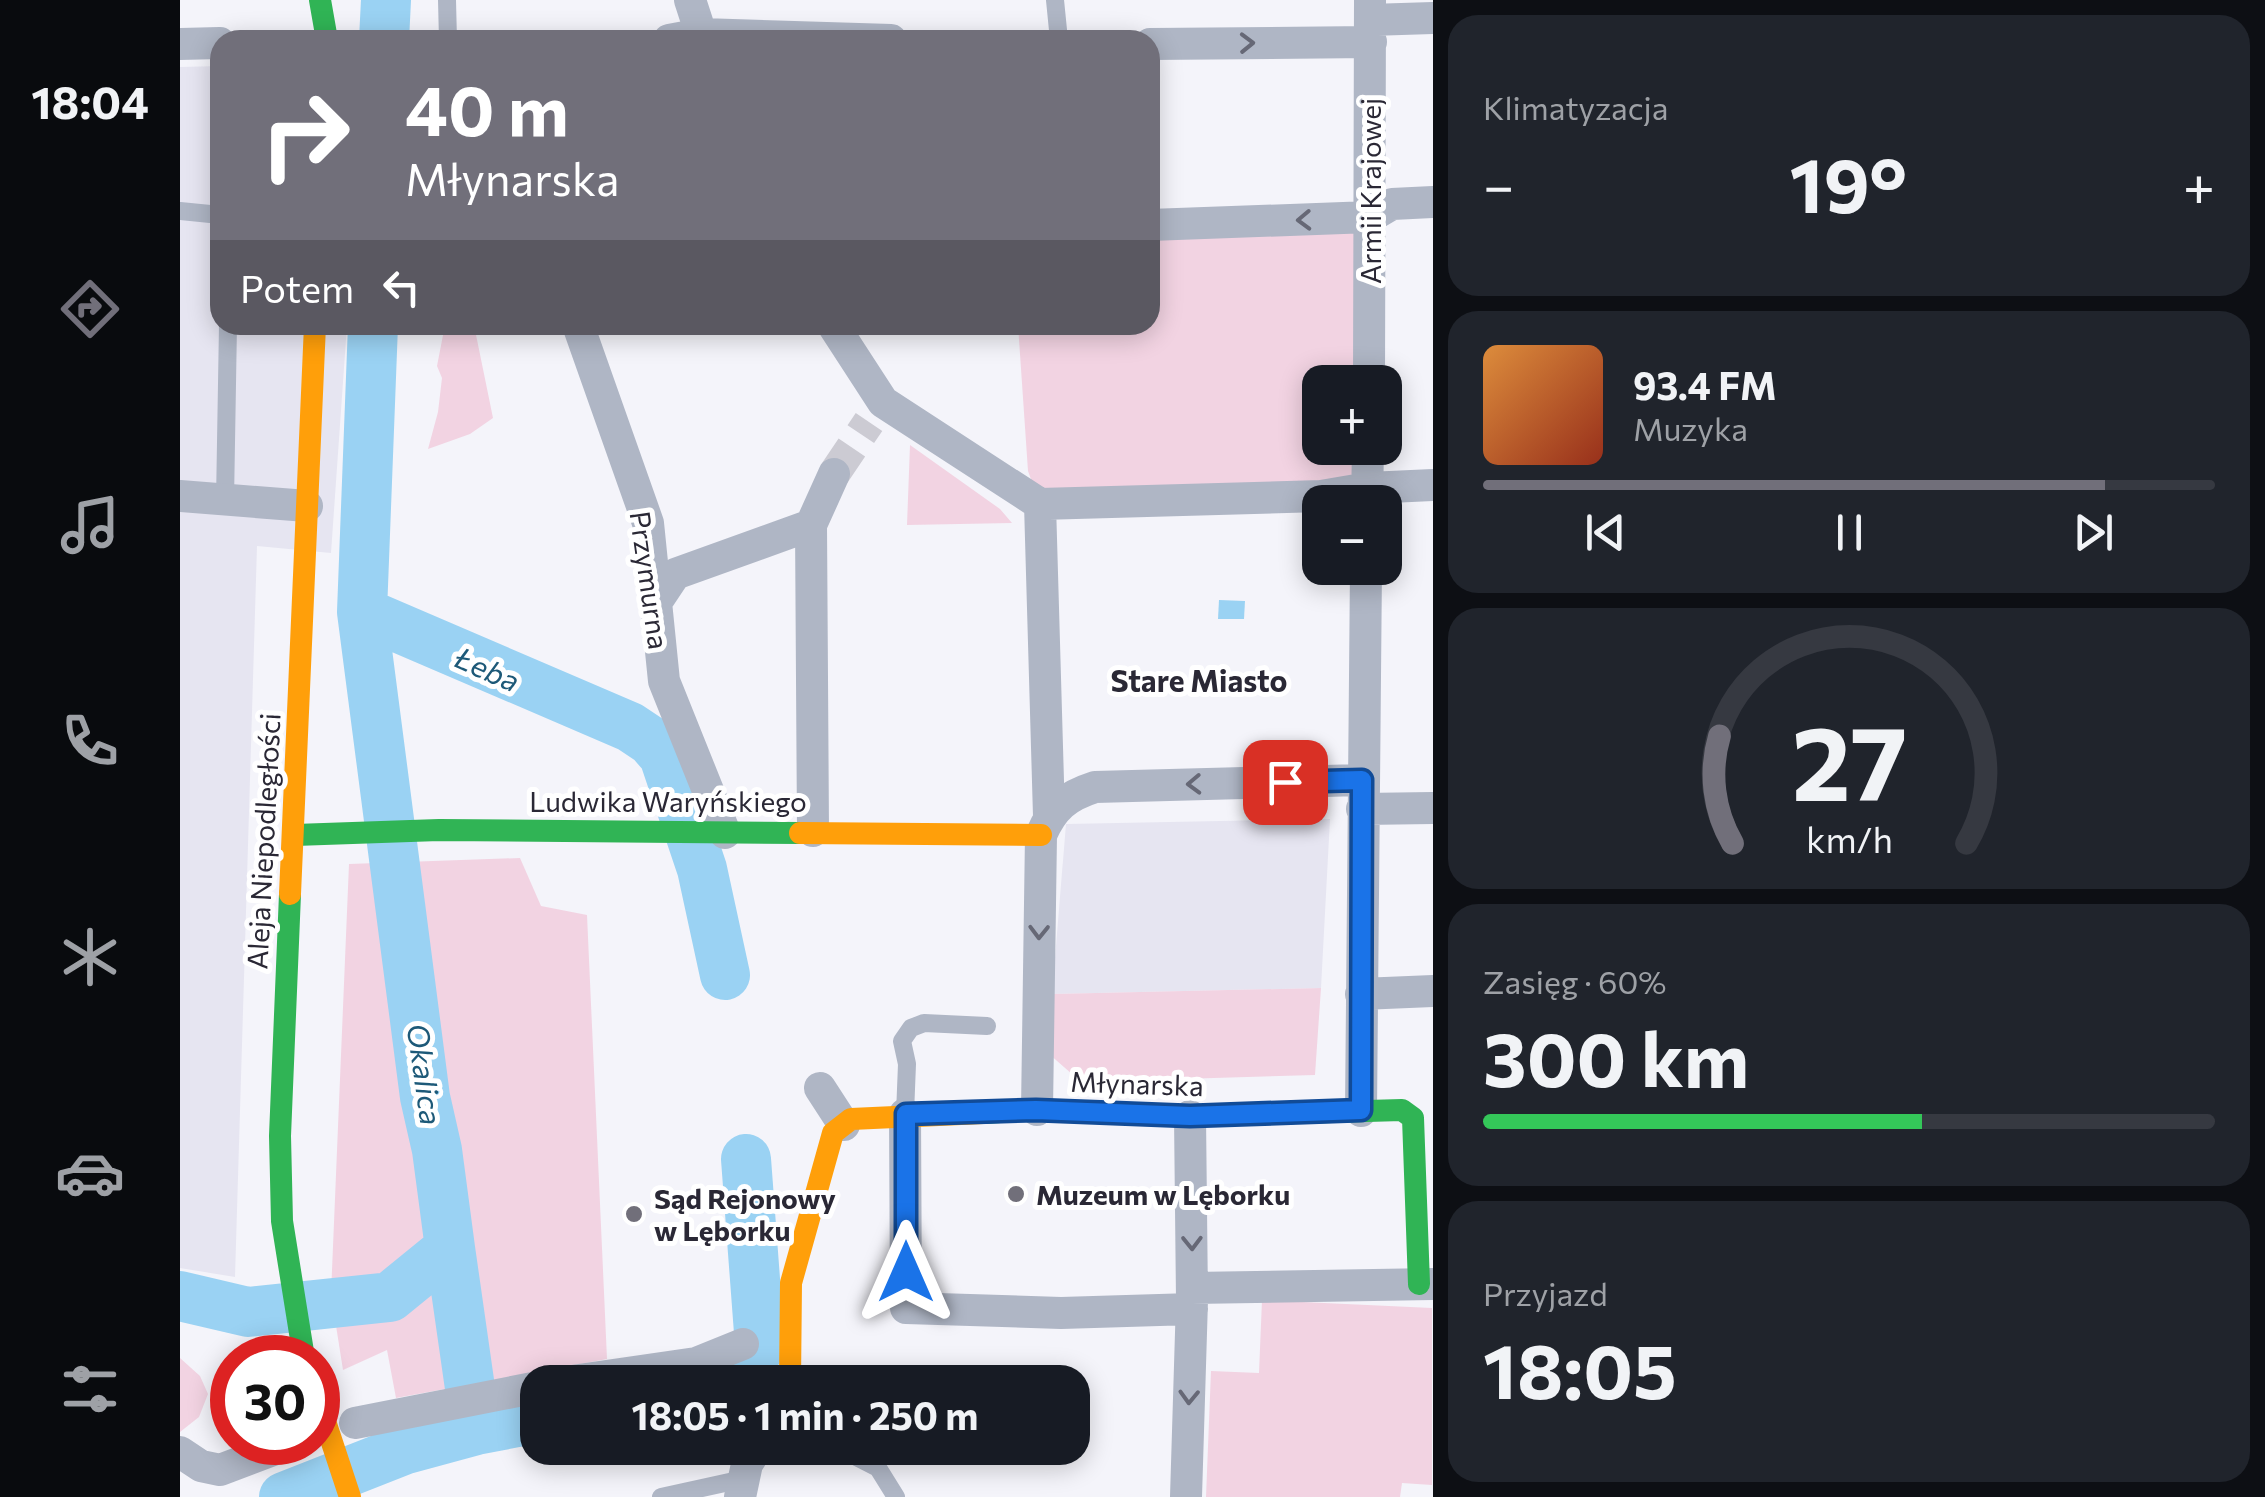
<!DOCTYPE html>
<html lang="pl">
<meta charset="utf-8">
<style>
:root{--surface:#171b24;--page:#20242c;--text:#f1f3f6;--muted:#9ea1a6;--line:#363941;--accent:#716f7a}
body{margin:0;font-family:Commissioner,sans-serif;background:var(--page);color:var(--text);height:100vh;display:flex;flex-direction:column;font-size:38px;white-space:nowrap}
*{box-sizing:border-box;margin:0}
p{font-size:32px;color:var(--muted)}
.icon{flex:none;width:55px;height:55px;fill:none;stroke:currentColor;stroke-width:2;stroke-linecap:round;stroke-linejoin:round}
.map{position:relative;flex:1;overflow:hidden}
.drawer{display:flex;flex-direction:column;gap:15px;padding:15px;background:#0d0f14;width:832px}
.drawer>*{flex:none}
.hud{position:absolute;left:30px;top:30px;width:950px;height:305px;border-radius:30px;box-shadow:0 5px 25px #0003;background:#716f7a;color:#fff;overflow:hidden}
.buttons{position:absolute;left:1122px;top:365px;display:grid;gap:20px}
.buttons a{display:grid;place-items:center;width:100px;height:100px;border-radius:20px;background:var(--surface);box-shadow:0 5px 25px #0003;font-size:50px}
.speed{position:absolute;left:30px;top:1335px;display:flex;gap:20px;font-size:50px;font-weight:700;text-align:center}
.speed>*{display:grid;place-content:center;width:130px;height:130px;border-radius:50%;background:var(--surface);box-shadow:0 5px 25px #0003;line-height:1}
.speed .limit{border:15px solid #d22;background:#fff;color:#111}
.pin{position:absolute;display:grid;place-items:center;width:85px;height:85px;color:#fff;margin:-42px;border-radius:20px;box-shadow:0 5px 15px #0006}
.me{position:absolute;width:110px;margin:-55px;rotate:0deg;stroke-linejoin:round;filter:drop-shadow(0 0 8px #0008)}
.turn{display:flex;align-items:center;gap:35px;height:210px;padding:0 30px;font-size:45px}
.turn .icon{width:130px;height:130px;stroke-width:2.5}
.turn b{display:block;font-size:70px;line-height:85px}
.then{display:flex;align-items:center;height:95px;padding:0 30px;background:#0003;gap:20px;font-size:38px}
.big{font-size:75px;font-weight:700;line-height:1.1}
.drawer .card{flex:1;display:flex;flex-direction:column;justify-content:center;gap:15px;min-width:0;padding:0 35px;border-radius:30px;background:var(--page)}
.drawer .dial{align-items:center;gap:0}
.dial svg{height:260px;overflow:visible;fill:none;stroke:var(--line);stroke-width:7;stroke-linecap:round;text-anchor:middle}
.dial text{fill:var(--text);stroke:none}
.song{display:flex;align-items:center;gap:30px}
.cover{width:120px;height:120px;border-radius:15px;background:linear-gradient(135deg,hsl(30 70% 55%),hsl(10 70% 35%))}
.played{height:10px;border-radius:5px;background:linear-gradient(90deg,var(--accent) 85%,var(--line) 85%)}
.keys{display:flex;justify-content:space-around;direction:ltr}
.heat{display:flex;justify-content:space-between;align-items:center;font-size:55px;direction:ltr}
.charge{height:15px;border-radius:8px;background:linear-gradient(90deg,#34c759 60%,var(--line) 0)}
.trip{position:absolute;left:340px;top:1365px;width:570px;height:100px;border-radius:30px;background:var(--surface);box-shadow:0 5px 25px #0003;font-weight:700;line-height:100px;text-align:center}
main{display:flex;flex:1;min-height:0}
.tabs{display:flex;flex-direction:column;width:180px;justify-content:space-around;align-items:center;background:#090b0e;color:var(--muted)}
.tabs .icon{width:70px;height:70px}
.tabs .current{color:var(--accent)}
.tabs b{font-size:45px;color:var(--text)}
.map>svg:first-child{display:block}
</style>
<main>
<nav class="tabs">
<b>18:04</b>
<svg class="icon current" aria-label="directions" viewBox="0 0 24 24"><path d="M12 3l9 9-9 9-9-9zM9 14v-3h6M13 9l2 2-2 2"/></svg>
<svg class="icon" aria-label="music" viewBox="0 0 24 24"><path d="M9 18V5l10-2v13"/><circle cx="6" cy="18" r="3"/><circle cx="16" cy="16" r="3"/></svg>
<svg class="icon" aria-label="phone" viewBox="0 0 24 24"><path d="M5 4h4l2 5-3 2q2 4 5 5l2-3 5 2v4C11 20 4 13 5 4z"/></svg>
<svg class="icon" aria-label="climate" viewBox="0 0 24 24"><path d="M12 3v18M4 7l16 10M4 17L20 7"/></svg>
<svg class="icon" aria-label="car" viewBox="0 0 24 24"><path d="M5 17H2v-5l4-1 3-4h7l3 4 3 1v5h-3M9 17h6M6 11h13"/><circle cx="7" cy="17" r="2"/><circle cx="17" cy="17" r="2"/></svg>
<svg class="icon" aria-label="filters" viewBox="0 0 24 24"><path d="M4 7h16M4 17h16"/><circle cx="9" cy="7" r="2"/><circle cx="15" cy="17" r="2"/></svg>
</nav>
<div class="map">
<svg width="1253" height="1497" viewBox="0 0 1253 1497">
<rect width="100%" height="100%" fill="#f4f4fa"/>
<!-- built -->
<path fill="#e6e5f1" d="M 40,66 L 40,325 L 167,325 L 151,553 L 77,546 L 55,1277 L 0,1268 L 0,67 Z
M 1150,819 L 1141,988 L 872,994 L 886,824 Z"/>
<!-- green -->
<path fill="#f2d3e2" d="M 1183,226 L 1183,382 L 1140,382 L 1140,448 L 1184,448 L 1184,484 L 860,504 L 848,471 L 838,325 L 970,325 L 970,240 Z
M 265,325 L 294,325 L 313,418 L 290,434 L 248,449 L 258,412 L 262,378 L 257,366 Z
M 730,445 L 820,509 L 832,523 L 727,525 Z
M 340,858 L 361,906 L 407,915 L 427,1359 L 216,1398 L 207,1350 L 163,1370 L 151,1294 L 169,864 Z
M 1141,988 L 1135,1075 L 901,1082 L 868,1053 L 872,994 Z
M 1082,1300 L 1252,1308 L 1252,1485 L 1222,1483 L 1220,1497 L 1026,1497 L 1031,1371 L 1079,1373 Z
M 0,1358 L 20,1376 L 28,1394 L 19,1417 L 0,1432 Z"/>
<!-- water -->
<path fill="#9ad2f3" d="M 1039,600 L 1065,601 L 1064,619 L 1038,619 Z"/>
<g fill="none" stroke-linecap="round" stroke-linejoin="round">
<!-- river -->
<path stroke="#9ad2f3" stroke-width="50" d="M 204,40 L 206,0
M 193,325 L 182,612 L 450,727 L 471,741 L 484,756 L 522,869 L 545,975
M 270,1248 L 296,1430
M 0,1296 L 68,1312 L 210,1297 L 270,1248 L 257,1150 L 245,1097 L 182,612
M 530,1382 C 555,1377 569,1370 580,1346 L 566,1159
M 104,1497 L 226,1449 L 296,1430 L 358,1418"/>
<!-- street-tunnel -->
<path stroke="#cccbd3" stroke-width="32" stroke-dasharray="32 16" stroke-linecap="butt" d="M 654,474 L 689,422"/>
<!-- lane -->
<path stroke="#afb6c5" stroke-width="18" d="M 267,0 L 268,40
M 875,0 L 879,40
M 0,211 L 40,215
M 45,501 L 48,325
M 725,1114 L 727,1064 L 722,1041 L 731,1028 L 744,1023 L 807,1026
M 659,1448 L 698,1468 L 716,1497
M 481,1497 L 563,1479"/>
<!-- street -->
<path stroke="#afb6c5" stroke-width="32" d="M 510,0 L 523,40
M 1190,20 L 1253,18
M 489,40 L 521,34 L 711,40
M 0,44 L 40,43
M 970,44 L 1191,42
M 970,225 L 1190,217 L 1212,204 L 1253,202
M 398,325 L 468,523 L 484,681 L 545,833
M 653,325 L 703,402 L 860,504
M 1189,382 L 1190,0
M 0,496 L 127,506
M 1187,502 L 1188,448
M 860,504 L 1141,496 L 1188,488 L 1253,485
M 860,504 L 869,816
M 475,604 L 495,574 L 631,525
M 1182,809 L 1253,808
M 633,831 L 631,525 L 654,474
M 1181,994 L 1253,991
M 640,1088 L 664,1125
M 857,1110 L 861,835 C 873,807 887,796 915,787 L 1181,780
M 1181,1111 L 1186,568
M 725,1114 L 726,1308 L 881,1313 L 1012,1309
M 1012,1288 L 1253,1284
M 385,1382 L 516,1363 L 563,1344
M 175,1423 L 358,1387
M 0,1452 L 21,1466 L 40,1470 L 114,1442
M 560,1497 L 567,1464 L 577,1448
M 1006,1497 L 1012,1300 L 1010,1116"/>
<!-- fast -->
<path stroke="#30b455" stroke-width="22" d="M 140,0 L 147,40
M 115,835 L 259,830 L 620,833
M 110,894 L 100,1136 L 102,1221 L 124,1358
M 803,1113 L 857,1110 L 1010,1116 L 1222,1110 L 1233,1118 L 1239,1284"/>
<!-- slow -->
<path stroke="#ff9f0a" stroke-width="22" d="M 620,833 L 861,835
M 110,894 L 135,325
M 610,1382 L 611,1283 L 653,1133 L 671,1119 L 803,1113"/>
<!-- slow-bridge -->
<path stroke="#ff9f0a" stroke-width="22" d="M 138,1400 L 170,1497"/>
</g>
<!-- one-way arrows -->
<defs><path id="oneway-chevron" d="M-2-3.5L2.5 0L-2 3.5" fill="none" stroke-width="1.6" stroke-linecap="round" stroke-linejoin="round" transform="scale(2.5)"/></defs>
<g stroke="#666876">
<use href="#oneway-chevron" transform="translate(1067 43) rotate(-1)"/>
<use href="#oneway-chevron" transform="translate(1124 220) rotate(178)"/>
<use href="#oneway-chevron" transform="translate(1014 784) rotate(178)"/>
<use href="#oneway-chevron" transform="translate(859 932) rotate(91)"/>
<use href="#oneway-chevron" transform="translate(1012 1243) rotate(89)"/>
<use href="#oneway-chevron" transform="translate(1009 1397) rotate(92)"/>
</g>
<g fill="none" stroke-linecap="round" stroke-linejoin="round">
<defs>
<path id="route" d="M 726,1272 L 726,1114 L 856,1110 L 1010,1116 L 1181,1110 L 1182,780 L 1105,782"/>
</defs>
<!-- route casing -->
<use href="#route" stroke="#114b97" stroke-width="25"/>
<!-- route -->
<use href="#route" stroke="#1a73e8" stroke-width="18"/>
</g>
<!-- markers -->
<g fill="#716f7a" stroke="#fff" stroke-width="4">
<circle cx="836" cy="1194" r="10"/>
<circle cx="454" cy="1214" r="10"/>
</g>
<g text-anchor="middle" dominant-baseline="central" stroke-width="10" stroke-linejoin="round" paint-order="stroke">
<!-- street labels -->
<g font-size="28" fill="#2a2835" stroke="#fff">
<text transform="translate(1190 191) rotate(-90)">Armii Krajowej</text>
<text transform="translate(470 580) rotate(82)">Przymurna</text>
<text x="488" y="801">Ludwika Waryńskiego</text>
<text transform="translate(83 841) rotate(-87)">Aleja Niepodległości</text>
<text transform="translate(957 1083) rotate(2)">Młynarska</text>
</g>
<!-- poi labels -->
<g font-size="28" font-weight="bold" fill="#2a2835" stroke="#fff" text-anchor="start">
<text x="856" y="1194">Muzeum w Lęborku</text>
<text x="474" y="1198">Sąd Rejonowy<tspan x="474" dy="32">w Lęborku</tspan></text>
</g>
<!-- water labels -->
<g font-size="30" font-style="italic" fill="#1d5978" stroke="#fff">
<text transform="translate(308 668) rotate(24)">Łeba</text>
<text transform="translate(246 1074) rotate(82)">Okalica</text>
</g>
<!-- neighbourhood labels -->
<g font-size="30" font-weight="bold" fill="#2a2835" stroke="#fff">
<text x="1019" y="679">Stare Miasto</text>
</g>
</g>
</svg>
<div class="buttons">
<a>+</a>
<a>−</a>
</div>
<div class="speed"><div class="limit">30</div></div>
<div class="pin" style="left:1105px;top:782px;background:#d93025"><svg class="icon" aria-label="arrive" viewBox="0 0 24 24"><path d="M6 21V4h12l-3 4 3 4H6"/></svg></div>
<svg class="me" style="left:726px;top:1272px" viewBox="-20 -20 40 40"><path d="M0-17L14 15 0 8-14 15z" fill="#1a73e8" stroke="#fff" stroke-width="4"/></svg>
<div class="trip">18:05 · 1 min · 250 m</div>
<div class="hud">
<div class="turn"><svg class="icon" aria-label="right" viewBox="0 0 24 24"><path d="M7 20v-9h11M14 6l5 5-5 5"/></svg><div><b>40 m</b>Młynarska</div></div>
<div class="then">Potem<svg class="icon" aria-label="left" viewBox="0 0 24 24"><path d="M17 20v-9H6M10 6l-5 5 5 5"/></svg></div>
</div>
</div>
<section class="drawer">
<div class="card"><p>Klimatyzacja</p>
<div class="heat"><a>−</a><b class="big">19°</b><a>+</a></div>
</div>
<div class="card">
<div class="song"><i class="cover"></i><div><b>93.4 FM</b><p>Muzyka</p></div></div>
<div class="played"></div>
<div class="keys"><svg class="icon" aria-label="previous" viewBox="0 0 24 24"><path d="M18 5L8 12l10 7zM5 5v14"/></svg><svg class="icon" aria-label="pause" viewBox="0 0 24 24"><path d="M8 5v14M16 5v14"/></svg><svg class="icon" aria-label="next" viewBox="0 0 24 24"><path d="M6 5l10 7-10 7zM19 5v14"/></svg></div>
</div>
<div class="card dial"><svg viewBox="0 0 100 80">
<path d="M14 69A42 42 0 1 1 86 69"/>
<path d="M14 69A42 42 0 0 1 10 36" stroke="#716f7a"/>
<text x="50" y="56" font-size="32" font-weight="700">27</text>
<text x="50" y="72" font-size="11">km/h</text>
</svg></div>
<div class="card"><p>Zasięg · 60%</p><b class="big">300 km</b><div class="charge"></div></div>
<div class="card"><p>Przyjazd</p><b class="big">18:05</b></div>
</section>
</main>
